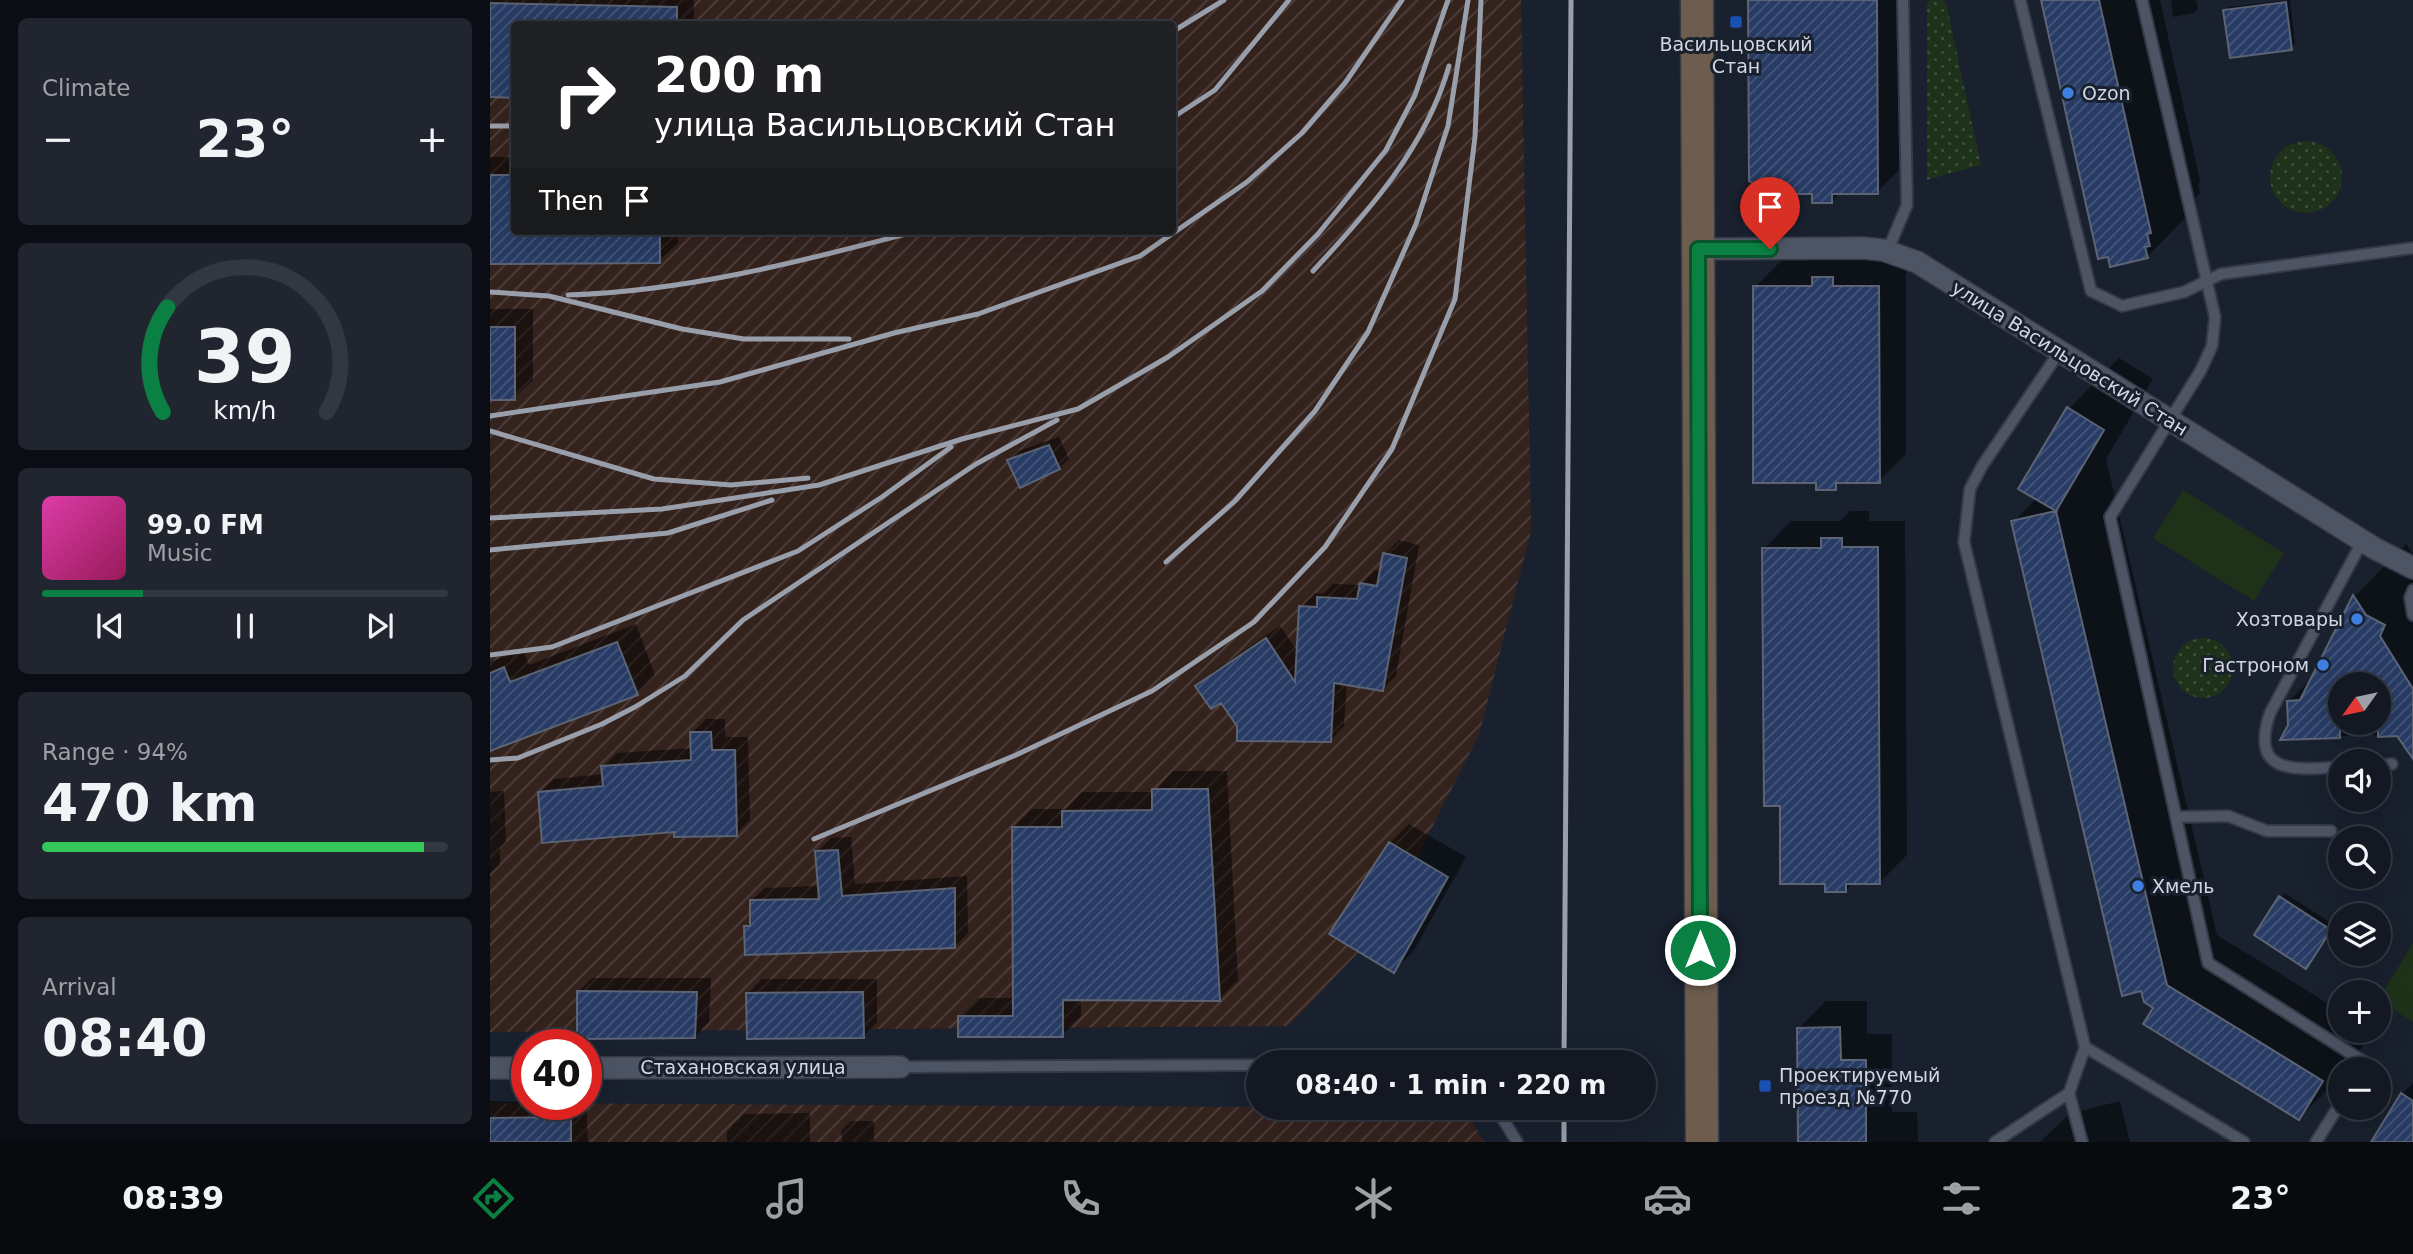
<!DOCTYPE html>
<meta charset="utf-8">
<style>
:root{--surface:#131822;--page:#20252f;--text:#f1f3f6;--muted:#9da0a5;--line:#323740;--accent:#0b8043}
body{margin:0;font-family:"DejaVu Sans",sans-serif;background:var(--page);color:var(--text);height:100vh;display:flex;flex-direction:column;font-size:26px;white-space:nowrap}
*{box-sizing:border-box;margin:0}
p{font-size:23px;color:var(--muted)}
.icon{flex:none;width:38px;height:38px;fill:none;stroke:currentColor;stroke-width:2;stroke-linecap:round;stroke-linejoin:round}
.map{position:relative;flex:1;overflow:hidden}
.details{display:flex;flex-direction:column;gap:18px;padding:18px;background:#0a0d13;width:490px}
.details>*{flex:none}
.banner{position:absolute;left:21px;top:21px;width:665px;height:214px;border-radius:7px;box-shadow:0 7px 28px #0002,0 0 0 2px var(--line);background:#202124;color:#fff;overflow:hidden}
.needle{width:46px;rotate:237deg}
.controls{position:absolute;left:1838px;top:672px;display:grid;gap:14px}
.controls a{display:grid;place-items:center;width:63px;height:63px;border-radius:50%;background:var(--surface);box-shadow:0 7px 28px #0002,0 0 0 2px var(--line);font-size:35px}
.speed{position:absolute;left:21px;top:1029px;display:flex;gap:14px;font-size:35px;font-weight:700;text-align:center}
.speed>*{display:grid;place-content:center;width:91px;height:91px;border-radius:50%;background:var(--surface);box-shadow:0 7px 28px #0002,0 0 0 2px var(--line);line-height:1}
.speed .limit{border:10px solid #d22;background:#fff;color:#111}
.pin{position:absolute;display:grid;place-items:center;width:60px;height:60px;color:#fff;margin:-72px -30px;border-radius:50% 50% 50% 0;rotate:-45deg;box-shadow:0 0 7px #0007}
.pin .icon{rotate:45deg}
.me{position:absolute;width:77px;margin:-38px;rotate:0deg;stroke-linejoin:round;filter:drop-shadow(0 0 5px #0008)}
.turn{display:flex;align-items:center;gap:24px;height:147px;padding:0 28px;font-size:32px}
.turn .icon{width:91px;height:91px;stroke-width:2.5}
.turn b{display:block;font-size:49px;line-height:60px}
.then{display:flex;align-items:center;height:66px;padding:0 28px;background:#0003;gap:14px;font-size:26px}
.big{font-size:52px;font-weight:600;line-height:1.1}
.details .tile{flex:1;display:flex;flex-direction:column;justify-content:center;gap:10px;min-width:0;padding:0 24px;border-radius:10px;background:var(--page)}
.details .dial{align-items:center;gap:0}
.dial svg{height:182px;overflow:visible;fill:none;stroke:var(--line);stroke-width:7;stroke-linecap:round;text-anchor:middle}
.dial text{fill:var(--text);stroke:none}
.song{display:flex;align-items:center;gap:21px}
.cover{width:84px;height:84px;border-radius:10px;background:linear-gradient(135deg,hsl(320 70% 55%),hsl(330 70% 35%))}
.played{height:7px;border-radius:4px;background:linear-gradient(90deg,var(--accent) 25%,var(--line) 25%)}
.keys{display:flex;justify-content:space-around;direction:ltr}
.heat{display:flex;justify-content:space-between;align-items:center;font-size:38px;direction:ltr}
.charge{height:10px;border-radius:5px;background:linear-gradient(90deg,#34c759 94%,var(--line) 0)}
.trip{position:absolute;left:756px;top:1050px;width:410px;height:70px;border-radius:35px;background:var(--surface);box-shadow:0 7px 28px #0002,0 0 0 2px var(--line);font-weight:600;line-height:70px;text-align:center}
.tab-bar{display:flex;height:112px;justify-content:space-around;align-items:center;background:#080a0e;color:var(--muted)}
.tab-bar .icon{width:49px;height:49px}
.tab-bar .selected{color:var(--accent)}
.tab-bar b{font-size:32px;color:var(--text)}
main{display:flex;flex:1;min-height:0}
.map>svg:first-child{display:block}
</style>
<main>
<section class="details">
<div class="tile"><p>Climate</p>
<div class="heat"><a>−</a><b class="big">23°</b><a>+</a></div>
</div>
<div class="tile dial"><svg viewBox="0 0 100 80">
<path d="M14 69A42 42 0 1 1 86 69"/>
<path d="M14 69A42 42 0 0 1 16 23" stroke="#0b8043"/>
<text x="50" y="56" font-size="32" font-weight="700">39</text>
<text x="50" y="72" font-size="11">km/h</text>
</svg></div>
<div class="tile">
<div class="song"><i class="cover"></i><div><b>99.0 FM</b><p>Music</p></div></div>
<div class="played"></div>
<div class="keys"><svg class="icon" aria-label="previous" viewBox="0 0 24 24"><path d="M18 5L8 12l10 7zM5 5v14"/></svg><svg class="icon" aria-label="pause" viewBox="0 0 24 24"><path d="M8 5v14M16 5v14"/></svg><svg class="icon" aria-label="next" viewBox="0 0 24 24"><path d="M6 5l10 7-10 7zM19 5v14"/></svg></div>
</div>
<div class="tile"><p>Range · 94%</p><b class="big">470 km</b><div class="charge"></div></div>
<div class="tile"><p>Arrival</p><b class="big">08:40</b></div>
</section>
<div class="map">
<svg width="1923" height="1142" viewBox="0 0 1923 1142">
<defs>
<pattern id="industrial-furrows" width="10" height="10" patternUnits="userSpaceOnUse" patternTransform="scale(1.75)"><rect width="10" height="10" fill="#34221d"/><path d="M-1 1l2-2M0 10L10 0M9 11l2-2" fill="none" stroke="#50413e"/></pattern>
<pattern id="park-dots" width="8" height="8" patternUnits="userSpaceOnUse" patternTransform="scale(1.75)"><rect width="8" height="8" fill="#1e3119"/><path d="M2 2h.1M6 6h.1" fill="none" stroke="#3e4e3a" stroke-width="1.8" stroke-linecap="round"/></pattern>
<pattern id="building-hatch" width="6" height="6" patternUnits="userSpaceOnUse" patternTransform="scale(1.75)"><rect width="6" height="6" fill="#273b64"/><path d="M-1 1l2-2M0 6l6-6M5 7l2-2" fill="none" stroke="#45577a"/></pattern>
</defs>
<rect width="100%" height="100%" fill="#19202e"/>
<!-- industrial -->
<path fill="url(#industrial-furrows)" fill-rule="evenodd" d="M 0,0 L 1031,0 L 1041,531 L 989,735 L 891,928 L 799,1026 L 0,1032 ZM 24,24 L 682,24 L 682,231 L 24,231 Z
M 0,1103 L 973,1108 L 994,1142 L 0,1142 Z"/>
<!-- grass -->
<path fill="#1e3119" d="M 1693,490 L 1794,553 L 1764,601 L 1663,538 Z
M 1923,943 L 1923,1022 L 1888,1000 Z"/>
<!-- park -->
<path fill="url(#park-dots)" d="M 1441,0 L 1453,0 L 1456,3 L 1491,165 L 1437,180 L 1437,4 Z
M1780 177a36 36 0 1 1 72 0a36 36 0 1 1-72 0Z
M1683 668a30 30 0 1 1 60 0a30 30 0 1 1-60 0Z"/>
<!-- shadow -->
<path fill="#0007" fill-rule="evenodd" d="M 0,0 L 204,0 L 204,24 L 24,24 L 24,96 L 0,95 Z
M 1260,0 L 1414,0 L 1414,165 L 1387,192 L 1351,192 L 1341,202 L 1323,192 Z
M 1553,0 L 1670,0 L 1710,181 L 1708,184 L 1710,194 L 1705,198 L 1707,206 L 1657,257 Z
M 1681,0 L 1706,0 L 1708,9 L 1703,13 L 1683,17 Z
M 1800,0 L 1805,44 L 1801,48 L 1735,11 L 1739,7 Z
M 0,157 L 24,157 L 24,231 L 188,231 L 188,243 L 169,261 L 0,263 Z
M 1351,251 L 1370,251 L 1370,260 L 1416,260 L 1416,454 L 1389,481 L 1352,481 L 1345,488 L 1265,287 L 1292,260 L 1342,260 Z
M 0,309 L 43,309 L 43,380 L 24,398 L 0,398 Z
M 1629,358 L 1663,379 L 1616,459 L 1727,935 L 1850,1011 L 1850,1031 L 1882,1031 L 1859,1068 L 1850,1069 L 1850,1077 L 1809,1118 L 1665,1007 L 1523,522 L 1547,498 L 1579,409 Z
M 569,437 L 579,459 L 569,468 L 519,461 L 528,451 Z
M 1360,511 L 1379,511 L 1379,521 L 1415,521 L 1417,855 L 1390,882 L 1364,882 L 1356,890 L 1337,882 L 1291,804 L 1274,549 L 1301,521 L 1350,521 Z
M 909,540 L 929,545 L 906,676 L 892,689 L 857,683 L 854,726 L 841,740 L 749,726 L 731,700 L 708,687 L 721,673 L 790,626 L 809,653 L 811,607 L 825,593 L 833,594 L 843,584 L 871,585 L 885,570 L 892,571 L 895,554 Z
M 1916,544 L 1923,554 L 1923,746 L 1908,734 L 1793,738 L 1799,725 L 1799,701 L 1825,675 L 1865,596 ZM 1850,684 L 1888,684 L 1888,723 L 1850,723 Z
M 146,624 L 165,675 L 147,694 L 0,745 L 0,662 L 33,650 L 39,665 Z
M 216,719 L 235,719 L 235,737 L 258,737 L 260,820 L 246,834 L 186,830 L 50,792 L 64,779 L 114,774 L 113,767 L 127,753 L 202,748 L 202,733 Z
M 683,771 L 737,771 L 748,980 L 729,999 L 591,998 L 591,1016 L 572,1035 L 469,1017 L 488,998 L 524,998 L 523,828 L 542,809 L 576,809 L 592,792 L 664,792 Z
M 14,791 L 16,842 L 10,848 L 10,864 L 0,874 L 0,792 Z
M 919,824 L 976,857 L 923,952 L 904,970 L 900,843 Z
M 361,837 L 365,884 L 477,876 L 478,933 L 465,946 L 255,927 L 262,921 L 261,901 L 275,888 L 330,886 L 327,852 L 341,838 Z
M 1795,893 L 1844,925 L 1820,963 L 1791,897 Z
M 102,978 L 221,978 L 219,1022 L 205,1037 L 88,992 Z
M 272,979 L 387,979 L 387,1022 L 373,1036 L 258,993 Z
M 1336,1001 L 1377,1001 L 1377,1034 L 1402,1034 L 1402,1112 L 1427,1112 L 1428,1142 L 1309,1142 L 1309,1028 Z
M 1923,1083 L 1923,1142 L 1894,1142 L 1912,1094 Z
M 96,1099 L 98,1142 L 0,1142 L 0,1101 L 96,1104 Z
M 1630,1101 L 1640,1142 L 1550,1142 L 1579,1114 Z
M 320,1113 L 320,1142 L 237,1142 L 237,1131 L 254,1114 Z
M 361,1121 L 384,1121 L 384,1142 L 352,1142 L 351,1131 Z"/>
<!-- building -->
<path fill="url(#building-hatch)" stroke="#5b6374" stroke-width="2" d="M 1258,0 L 1387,0 L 1388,194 L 1342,194 L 1342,203 L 1322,203 L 1322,194 L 1280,194 L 1259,181 Z
M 1551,0 L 1609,0 L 1661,233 L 1657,234 L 1660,246 L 1655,247 L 1658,258 L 1620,267 L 1618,257 L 1608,259 Z
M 1796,2 L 1802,50 L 1740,58 L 1733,10 Z
M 0,3 L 187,7 L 187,24 L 24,24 L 24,98 L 0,97 Z
M 0,175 L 24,175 L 24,231 L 170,231 L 170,263 L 0,264 Z
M 1322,277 L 1343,277 L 1343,286 L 1389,286 L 1390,483 L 1346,483 L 1346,490 L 1326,490 L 1326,483 L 1263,483 L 1263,286 L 1322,286 Z
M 0,327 L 25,327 L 25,400 L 0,400 Z
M 1577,407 L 1614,430 L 1566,511 L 1677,985 L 1833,1081 L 1809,1120 L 1653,1024 L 1663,1008 L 1654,1002 L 1651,991 L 1632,996 L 1521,521 L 1566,511 L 1528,489 Z
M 559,445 L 570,469 L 530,488 L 517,460 Z
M 1331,538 L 1352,538 L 1352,547 L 1388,547 L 1390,884 L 1356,884 L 1356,892 L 1335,892 L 1335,884 L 1290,884 L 1290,806 L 1274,806 L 1272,548 L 1331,548 Z
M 893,553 L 917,558 L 893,691 L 844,683 L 841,742 L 747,741 L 747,726 L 731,703 L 721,709 L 705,686 L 776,638 L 805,682 L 809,606 L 827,607 L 827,597 L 867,599 L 870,583 L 887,586 Z
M 1863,595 L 1876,615 L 1895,625 L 1890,636 L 1923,689 L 1923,759 L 1907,736 L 1888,737 L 1888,684 L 1850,684 L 1850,738 L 1790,740 L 1798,725 L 1797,701 L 1810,700 Z
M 127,642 L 148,695 L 0,751 L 0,673 L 14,667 L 20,682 Z
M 200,732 L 221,732 L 222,750 L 245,750 L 247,836 L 184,837 L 184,832 L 52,843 L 48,792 L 113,786 L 111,766 L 201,760 Z
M 662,789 L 718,789 L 730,1001 L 573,1000 L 573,1037 L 468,1037 L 468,1016 L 523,1016 L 522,827 L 572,827 L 572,811 L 662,810 Z
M 899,842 L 958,877 L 904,973 L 839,934 Z
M 348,850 L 352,896 L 465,888 L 465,948 L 255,955 L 254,926 L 260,926 L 260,900 L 329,899 L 325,851 Z
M 1789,896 L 1841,930 L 1816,969 L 1764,935 Z
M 87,991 L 207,992 L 205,1038 L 87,1039 Z
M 373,992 L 374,1038 L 257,1039 L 256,993 Z
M 1350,1027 L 1351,1060 L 1376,1060 L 1376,1142 L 1308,1142 L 1307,1028 Z
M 1911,1093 L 1923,1101 L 1923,1142 L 1881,1142 Z
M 81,1117 L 81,1142 L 0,1142 L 0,1118 Z"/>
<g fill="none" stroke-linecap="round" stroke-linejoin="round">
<defs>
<path id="lane" d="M 1530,0 L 1601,291 L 1632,306 L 1694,292 L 1731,274 L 1923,248
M 1652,0 L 1725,317 L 1722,346 L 1711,370 L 1620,517 L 1718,963 L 1876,1063 L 1872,1069
M 1397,252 L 1417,205 L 1413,0
M 1570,351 L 1492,466 L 1480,489 L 1474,542 L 1595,1047 L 1579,1093 L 1592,1142
M 1923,590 L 1920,598 L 1923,615
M 1888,765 L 1902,764
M 1850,767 C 1805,770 1759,775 1780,713 L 1873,540
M 1686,817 L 1738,816 L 1777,831 L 1841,831
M 1595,1047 L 1754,1142
M 410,1067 L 768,1065
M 1006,1108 L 1027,1142
M 1505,1142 L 1579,1093
M 1826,1142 L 1850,1104"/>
<path id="street" d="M 1208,249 L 1373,248 L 1393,250 L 1427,262 L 1884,548 L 1923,568
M 0,1068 L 37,1068
M 96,1068 L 410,1067"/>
<path id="secondary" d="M 1207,0 L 1212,1142"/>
</defs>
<!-- lane casing -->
<use href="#lane" stroke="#363a47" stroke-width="14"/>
<!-- street casing -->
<use href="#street" stroke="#363a47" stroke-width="24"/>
<!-- secondary casing -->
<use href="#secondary" stroke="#363a47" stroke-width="35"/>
<!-- lane -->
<use href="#lane" stroke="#4d5565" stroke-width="10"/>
<!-- street -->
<use href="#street" stroke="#4d5565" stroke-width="21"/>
<!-- secondary -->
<use href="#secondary" stroke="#6e5d4e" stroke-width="32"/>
<!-- rail -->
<path stroke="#999faa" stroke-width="5" d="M 682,32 L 734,0
M 682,118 L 725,90 L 799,0
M 0,126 L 24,126
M 823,271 C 879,211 936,147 959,66
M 0,292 L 59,296 L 192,329 L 254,339 L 359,339
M 78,295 C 199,291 312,261 428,231
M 0,416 L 230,382 L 404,333 L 488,314 L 650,256 L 757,182 L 812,133 L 855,83 L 912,0
M 0,431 L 164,479 L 241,485 L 318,478
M 0,518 L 172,509 L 329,485 L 472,439 L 588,409 L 678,357 L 772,291 L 828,234 L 896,150 L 925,95 L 958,0
M 0,550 L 178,533 L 282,500
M 676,562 L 745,501 L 825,411 L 878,332 L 926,224 L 958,126 L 978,0
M 0,655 L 62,647 L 308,551 L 392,497 L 461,447
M 0,760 L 28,758 L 112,724 L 145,707 L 195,676 L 253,620 L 486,464 L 567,420
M 324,839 L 526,755 L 662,691 L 764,622 L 835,547 L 902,449 L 965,299 L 985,137 L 991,0
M 1074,1062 L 1081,0
M 1074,1142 L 1074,1108"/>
</g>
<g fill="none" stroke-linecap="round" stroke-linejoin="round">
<defs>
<path id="route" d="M 1210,950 L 1208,249 L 1280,249"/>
</defs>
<!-- route casing -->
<use href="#route" stroke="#07532c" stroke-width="18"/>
<!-- route -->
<use href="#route" stroke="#0b8043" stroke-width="12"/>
</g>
<!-- markers -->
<g fill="#1a4fb4" stroke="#19202e" stroke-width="2.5">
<rect x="1239" y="15" width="14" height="14" rx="3.5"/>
<rect x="1268" y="1079" width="14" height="14" rx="3.5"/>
</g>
<g fill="#3f7fe0" stroke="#19202e" stroke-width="2.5">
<circle cx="1578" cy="93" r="7"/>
<circle cx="1867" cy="619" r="7"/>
<circle cx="1833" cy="665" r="7"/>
<circle cx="1648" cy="886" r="7"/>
</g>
<g text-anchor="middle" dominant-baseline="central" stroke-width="6" stroke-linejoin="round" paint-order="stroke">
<!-- poi labels -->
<g font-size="19" fill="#d2d7e1" stroke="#19202e" text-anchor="start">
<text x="1246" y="44" text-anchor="middle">Васильцовский<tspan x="1246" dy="22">Стан</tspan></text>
<text x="1592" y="93">Ozon</text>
<text x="1853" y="619" text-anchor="end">Хозтовары</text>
<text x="1819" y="665" text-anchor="end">Гастроном</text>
<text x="1662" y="886">Хмель</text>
<text x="1289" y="1075">Проектируемый<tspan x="1289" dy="22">проезд №770</tspan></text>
</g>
<!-- street labels -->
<g font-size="19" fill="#d2d7e1" stroke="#19202e">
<text transform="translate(1580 358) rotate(32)">улица Васильцовский Стан</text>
<text x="253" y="1067">Стахановская улица</text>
</g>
</g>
</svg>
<div class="controls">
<a><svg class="needle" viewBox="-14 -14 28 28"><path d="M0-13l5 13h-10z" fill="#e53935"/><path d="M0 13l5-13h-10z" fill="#9da0a5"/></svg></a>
<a><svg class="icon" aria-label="sound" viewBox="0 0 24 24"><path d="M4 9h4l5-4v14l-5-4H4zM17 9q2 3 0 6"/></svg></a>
<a><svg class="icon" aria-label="search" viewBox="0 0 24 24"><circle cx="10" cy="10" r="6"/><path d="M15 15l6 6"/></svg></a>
<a><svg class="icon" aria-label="layers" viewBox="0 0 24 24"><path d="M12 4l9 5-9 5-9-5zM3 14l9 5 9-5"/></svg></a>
<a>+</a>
<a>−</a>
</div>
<div class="speed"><div class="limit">40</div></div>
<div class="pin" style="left:1280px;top:249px;background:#d93025"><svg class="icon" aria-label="arrive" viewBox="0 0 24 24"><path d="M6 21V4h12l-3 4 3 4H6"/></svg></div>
<svg class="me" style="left:1210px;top:950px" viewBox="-20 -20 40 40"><circle r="17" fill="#0b8043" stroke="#fff" stroke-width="3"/><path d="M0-11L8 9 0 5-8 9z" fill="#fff"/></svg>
<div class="trip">08:40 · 1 min · 220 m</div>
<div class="banner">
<div class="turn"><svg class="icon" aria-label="right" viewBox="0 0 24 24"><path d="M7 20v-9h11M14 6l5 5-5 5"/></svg><div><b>200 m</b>улица Васильцовский Стан</div></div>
<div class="then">Then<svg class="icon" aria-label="arrive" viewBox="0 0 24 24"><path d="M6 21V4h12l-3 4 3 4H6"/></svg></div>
</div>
</div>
</main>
<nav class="tab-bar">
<b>08:39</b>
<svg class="icon selected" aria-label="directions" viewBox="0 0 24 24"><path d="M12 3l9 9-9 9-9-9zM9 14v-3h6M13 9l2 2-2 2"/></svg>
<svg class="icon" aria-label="music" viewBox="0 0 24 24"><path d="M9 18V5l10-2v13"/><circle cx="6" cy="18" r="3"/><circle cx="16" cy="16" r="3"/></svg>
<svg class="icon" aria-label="phone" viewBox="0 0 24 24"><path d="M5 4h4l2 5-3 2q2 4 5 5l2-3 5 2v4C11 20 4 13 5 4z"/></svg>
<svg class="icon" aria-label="climate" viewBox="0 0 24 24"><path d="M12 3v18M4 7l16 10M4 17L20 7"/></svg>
<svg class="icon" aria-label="car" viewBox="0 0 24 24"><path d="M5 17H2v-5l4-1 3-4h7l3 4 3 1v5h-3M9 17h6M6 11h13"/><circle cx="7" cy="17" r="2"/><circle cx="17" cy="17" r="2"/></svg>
<svg class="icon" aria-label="filters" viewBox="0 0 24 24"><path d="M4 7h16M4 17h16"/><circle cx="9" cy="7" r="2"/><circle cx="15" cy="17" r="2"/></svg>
<b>23°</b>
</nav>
